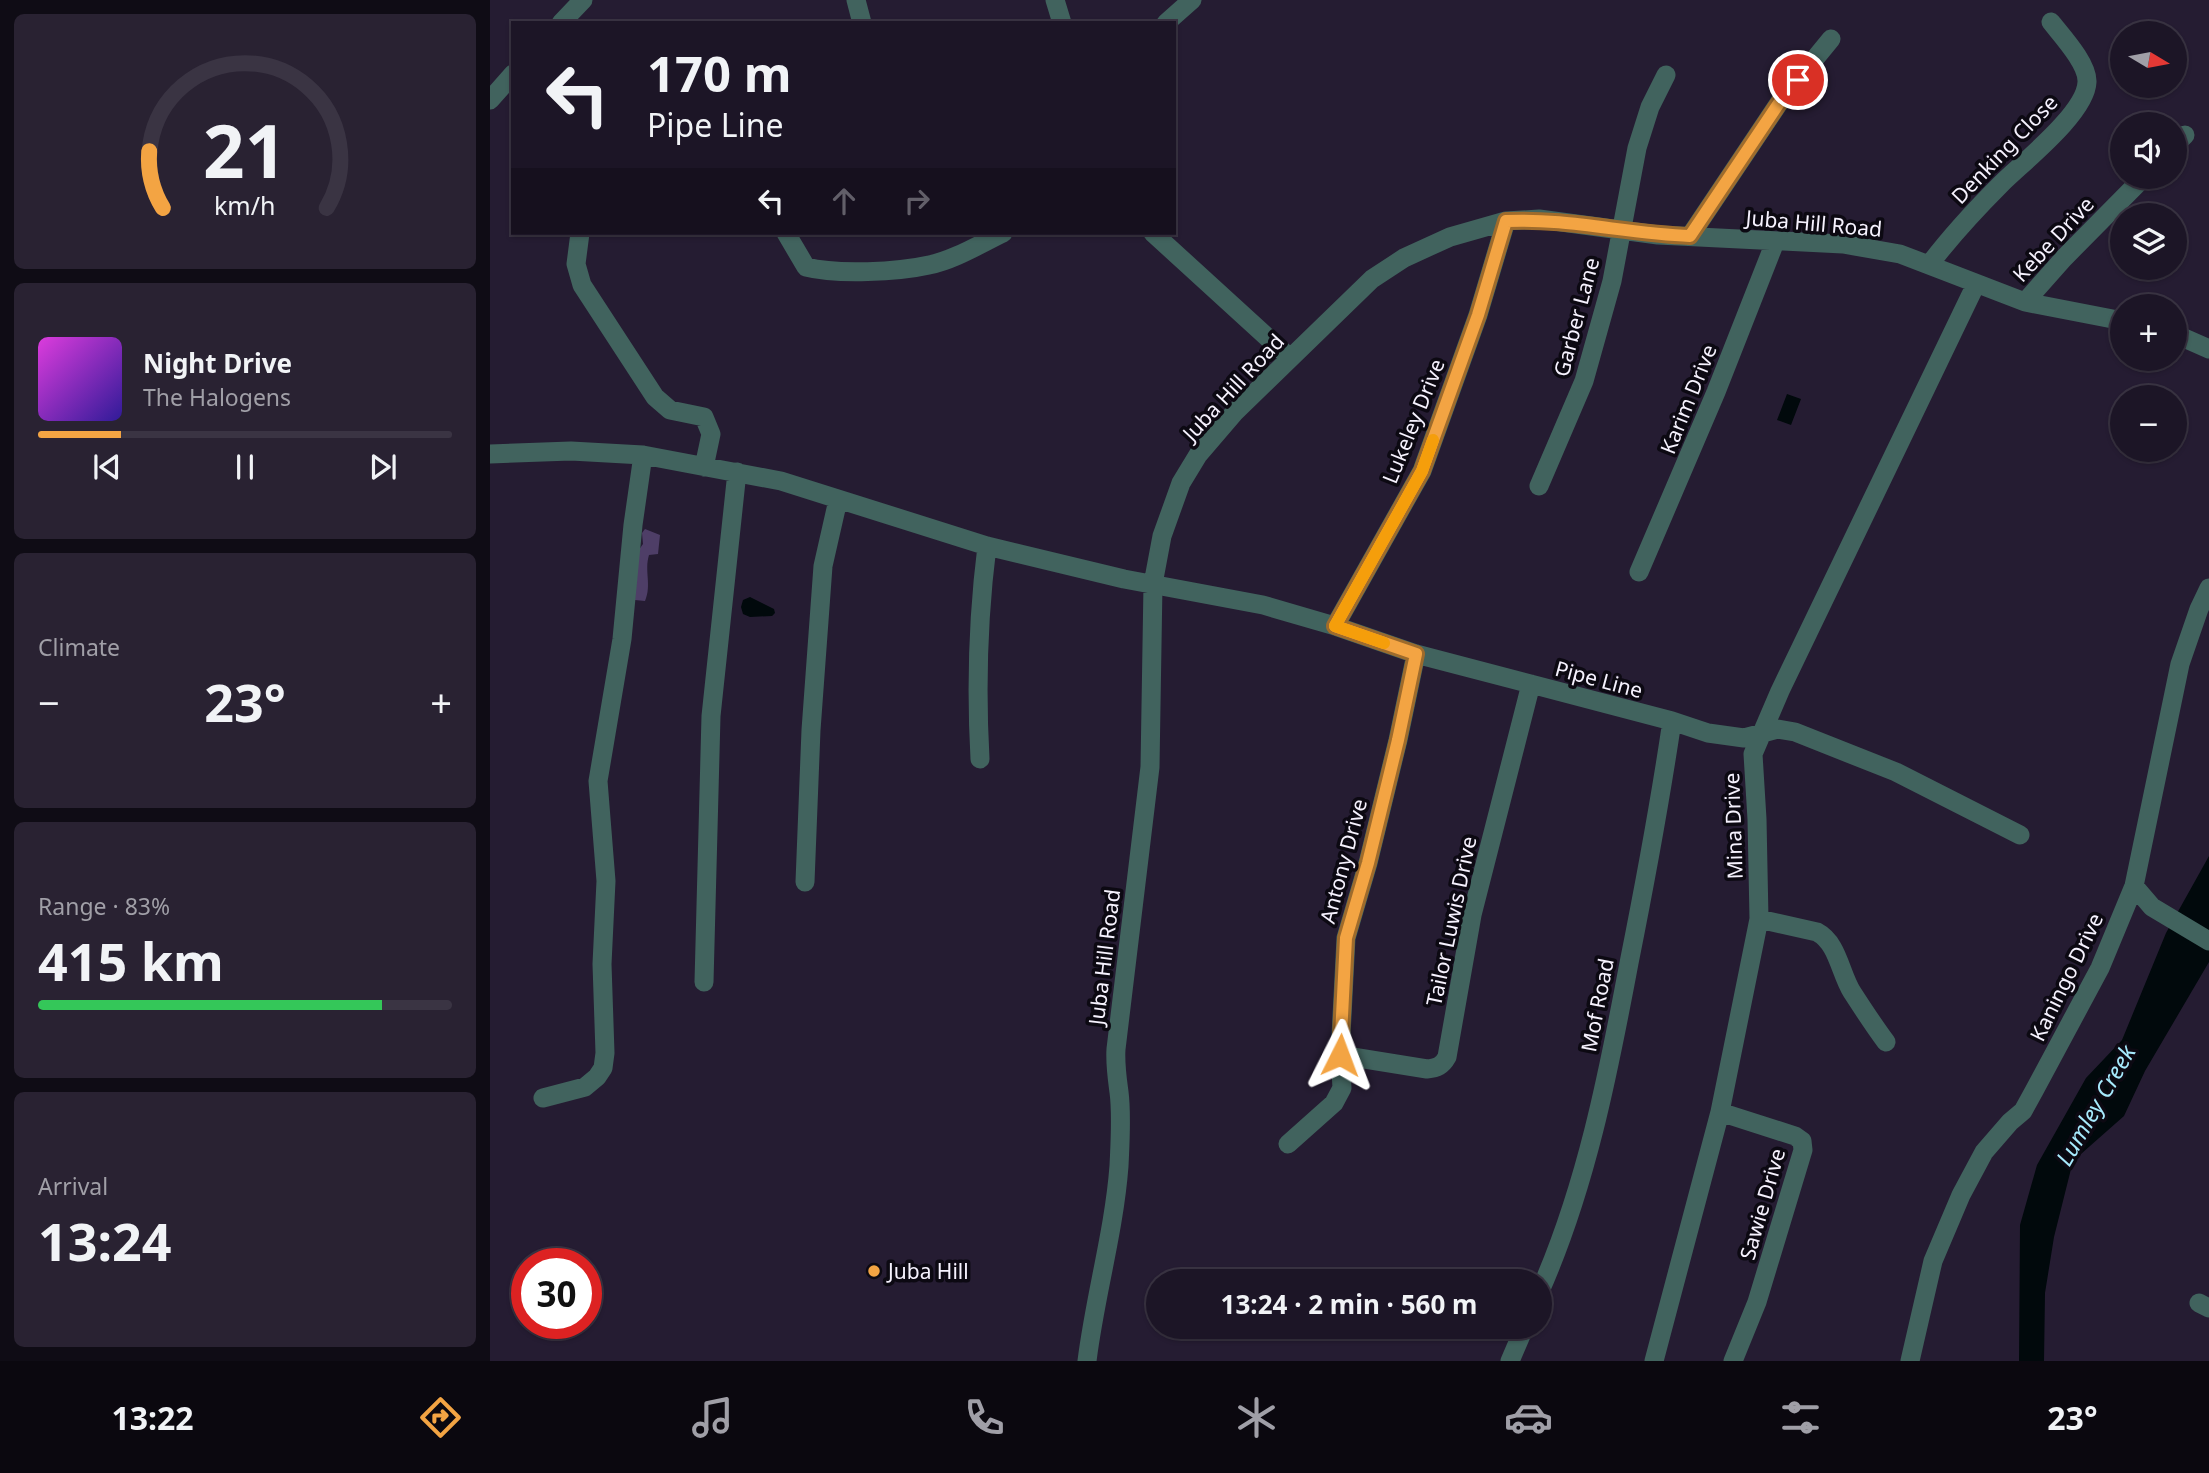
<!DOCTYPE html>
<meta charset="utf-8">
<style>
:root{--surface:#1c1526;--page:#292232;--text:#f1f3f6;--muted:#a09fa7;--line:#3a3443;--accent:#f3a443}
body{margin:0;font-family:"Noto Sans",sans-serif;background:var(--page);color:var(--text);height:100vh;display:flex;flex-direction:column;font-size:26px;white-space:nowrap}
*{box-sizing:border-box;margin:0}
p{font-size:23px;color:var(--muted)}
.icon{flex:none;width:38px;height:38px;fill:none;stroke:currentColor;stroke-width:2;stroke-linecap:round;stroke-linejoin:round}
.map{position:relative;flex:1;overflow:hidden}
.drawer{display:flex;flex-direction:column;gap:14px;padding:14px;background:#0f0c15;width:490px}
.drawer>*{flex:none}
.top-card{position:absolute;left:21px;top:21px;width:665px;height:214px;border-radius:0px;box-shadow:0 2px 5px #0004,0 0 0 2px var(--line);background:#1c1526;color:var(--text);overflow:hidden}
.needle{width:46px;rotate:100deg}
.tools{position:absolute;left:1620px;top:21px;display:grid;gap:14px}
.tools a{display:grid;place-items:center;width:77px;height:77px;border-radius:50%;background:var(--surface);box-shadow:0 2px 5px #0004,0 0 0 2px var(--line);font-size:35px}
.speed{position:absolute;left:21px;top:1248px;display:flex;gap:14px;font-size:35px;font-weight:700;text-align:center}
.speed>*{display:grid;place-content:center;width:91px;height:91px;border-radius:50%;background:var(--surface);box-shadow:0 2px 5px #0004,0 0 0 2px var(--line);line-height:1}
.speed .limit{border:10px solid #d22;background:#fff;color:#111}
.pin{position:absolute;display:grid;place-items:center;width:60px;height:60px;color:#fff;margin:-30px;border:4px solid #fff;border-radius:50%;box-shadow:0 2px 7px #0007}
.me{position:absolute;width:77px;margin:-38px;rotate:3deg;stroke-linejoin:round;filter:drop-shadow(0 0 5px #0008)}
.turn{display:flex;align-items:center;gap:24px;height:147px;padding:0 21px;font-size:32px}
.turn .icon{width:91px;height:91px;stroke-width:2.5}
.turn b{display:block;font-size:49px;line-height:60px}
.lanes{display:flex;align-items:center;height:66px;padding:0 21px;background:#0003;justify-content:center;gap:35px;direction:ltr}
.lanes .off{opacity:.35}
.big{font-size:52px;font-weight:700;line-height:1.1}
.drawer .tile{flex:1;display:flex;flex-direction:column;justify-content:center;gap:10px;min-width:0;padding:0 24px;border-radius:10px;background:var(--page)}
.drawer .dial{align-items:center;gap:0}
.dial svg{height:182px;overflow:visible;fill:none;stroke:var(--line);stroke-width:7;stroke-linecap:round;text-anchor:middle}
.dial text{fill:var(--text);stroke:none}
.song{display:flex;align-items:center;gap:21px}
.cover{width:84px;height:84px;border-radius:10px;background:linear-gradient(135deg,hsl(300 70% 55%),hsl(250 70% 35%))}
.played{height:7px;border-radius:4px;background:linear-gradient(90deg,var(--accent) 20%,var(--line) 20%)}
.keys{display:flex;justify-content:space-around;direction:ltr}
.heat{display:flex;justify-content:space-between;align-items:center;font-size:38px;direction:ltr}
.charge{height:10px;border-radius:5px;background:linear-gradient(90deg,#34c759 83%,var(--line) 0)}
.trip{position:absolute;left:656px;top:1269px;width:406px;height:70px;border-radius:35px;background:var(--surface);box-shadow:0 2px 5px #0004,0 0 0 2px var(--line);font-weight:700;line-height:70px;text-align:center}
.tabs{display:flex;height:112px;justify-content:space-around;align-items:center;background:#0b080f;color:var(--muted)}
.tabs .icon{width:49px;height:49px}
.tabs .current{color:var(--accent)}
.tabs b{font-size:32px;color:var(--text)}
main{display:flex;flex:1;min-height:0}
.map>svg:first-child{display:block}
</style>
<main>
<section class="drawer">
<div class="tile dial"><svg viewBox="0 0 100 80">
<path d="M14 69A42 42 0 1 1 86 69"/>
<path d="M14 69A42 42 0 0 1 8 44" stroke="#f3a443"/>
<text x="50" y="56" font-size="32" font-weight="700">21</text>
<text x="50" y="72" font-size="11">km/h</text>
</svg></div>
<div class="tile">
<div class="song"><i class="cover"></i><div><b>Night Drive</b><p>The Halogens</p></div></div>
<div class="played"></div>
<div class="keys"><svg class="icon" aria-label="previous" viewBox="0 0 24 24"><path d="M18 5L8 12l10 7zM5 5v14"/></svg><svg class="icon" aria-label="pause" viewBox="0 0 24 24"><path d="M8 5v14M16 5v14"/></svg><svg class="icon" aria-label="next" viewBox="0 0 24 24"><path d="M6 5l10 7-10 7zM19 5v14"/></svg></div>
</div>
<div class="tile"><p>Climate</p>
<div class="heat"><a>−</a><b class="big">23°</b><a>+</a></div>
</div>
<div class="tile"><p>Range · 83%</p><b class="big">415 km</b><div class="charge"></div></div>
<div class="tile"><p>Arrival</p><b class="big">13:24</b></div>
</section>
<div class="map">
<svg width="1719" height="1361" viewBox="0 0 1719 1361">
<rect width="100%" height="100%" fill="#251c32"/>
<!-- green -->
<path fill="#4e3e67" d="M 155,529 L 170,535 L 168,554 L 159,555 C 154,571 162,585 155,601 L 145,600 L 146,554 L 153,544 L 152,533 Z"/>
<!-- water -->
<path fill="#01090c" d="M 1297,394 L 1311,399 L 1301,425 L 1287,420 Z
M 260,597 L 284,609 L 285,613 L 282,616 L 260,617 L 253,614 L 251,607 L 253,600 Z
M 1719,856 L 1719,962 L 1655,1071 L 1634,1116 L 1583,1161 L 1564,1237 L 1555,1293 L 1554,1361 L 1529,1361 L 1530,1225 L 1547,1165 L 1596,1078 L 1632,1040 L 1676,933 Z"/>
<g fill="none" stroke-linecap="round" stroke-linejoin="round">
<!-- street -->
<path stroke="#41635e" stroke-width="19" d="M 366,0 L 372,23
M 565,0 L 572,23
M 71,23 L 93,0
M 676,23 L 702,0
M 0,100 L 23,74
M 1685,145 L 1695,135
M 90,233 L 86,264 L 92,285 L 165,397 L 180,410 L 214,417 L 221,434 L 214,467
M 296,233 L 316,267 C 347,275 408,272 439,265 C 464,260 490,244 513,233
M 663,233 L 800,358
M 1200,236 L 1291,100 L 1341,39
M 1439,265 C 1461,236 1486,209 1511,184 C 1533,162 1596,113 1597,82 C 1598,64 1572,36 1561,22
M 1535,302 L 1574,258 L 1654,177
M 1685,334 L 1719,349
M 0,454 L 81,451 L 153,455 L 291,481 L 497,546 L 634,579 L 773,605 L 845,626 L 926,654 L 1182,721 L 1218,733 L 1254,738 L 1288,729 L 1305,732 L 1406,772 L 1530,835
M 1049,486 L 1094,381 L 1122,281 L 1147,148 L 1160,107 L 1176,75
M 1149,572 L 1226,392 L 1285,242
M 845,626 L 932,471 L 988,315 L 1016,221
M 490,759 C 486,687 488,617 497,546
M 315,882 L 321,730 L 333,566 L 348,500
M 1644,886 L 1662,907 L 1719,941
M 1269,919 L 1327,932 C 1348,943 1350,973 1362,992 C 1373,1009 1384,1026 1396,1042
M 214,982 L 221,716 L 247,472
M 850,1055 L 937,1069 C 947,1068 952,1066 957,1057 L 982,915 L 1041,684
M 53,1098 L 95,1087 L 107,1077 L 113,1068 L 115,1053 L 112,964 L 116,881 L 108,781 L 132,639 L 143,525 L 153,455
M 1230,1112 L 1305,1136 L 1312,1141 L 1313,1150 L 1267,1302 L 1243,1361
M 798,1144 L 844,1103 L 852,1088 L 850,1055 L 856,938 L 878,863 L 908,740 L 926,654
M 1050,1291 C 1096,1187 1118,1075 1139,963 C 1155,883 1170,802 1182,721
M 1709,1303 L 1719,1308
M 597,1361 C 605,1296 624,1232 629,1166 C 630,1143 632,1115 629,1092 C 627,1077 625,1064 626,1049 L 660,767 L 663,584 L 672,536 L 691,483 L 708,455 L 744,413 L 882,279 L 914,258 L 960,237 L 1016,221 L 1049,219 L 1168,235 L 1353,244 L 1410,254 L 1535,302 L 1633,321
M 1020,1361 L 1035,1326
M 1164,1361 L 1230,1112 L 1269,919 L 1267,819 L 1263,754 L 1290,691 L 1486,284
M 1420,1361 L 1443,1261 L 1471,1195 L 1494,1152 L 1520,1122 L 1533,1111 L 1544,1091 L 1610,968 L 1644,886 L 1690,664 L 1709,609 L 1719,588"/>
</g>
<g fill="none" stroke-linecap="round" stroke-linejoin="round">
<defs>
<path id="route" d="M 850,1055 L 856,938 L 878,863 L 908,740 L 926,654 L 845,626 L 932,471 L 988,315 L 1016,221 C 1078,218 1138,234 1200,236 L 1291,100 L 1308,80"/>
</defs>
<!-- route casing -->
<use href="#route" stroke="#9e6b2c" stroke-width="18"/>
<!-- route -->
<use href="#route" stroke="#f3a443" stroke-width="12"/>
<!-- slow -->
<path stroke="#f59e0b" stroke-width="12" d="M 894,643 L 845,626 L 932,471 L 943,440"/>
</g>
<!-- markers -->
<circle fill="#f3a443" stroke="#0c0912" stroke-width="2.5" cx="384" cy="1271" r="7"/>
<g text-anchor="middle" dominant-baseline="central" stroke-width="7" stroke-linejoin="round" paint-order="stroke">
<!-- street labels -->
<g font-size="21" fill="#f6f2fe" stroke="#0c0912">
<text transform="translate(1514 149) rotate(-46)">Denking Close</text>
<text transform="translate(1324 223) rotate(5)">Juba Hill Road</text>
<text transform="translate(1563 239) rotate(-47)">Kebe Drive</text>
<text transform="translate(1086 317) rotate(-75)">Garber Lane</text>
<text transform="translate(743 387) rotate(-47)">Juba Hill Road</text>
<text transform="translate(1198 399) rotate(-68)">Karim Drive</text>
<text transform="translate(923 421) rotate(-68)">Lukeley Drive</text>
<text transform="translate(1109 679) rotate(15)">Pipe Line</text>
<text transform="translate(1243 826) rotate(-92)">Mina Drive</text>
<text transform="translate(853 861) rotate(-75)">Antony Drive</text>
<text transform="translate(961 921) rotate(-78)">Tailor Luwis Drive</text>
<text transform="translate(614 957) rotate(-83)">Juba Hill Road</text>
<text transform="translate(1576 977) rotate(-64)">Kaningo Drive</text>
<text transform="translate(1107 1005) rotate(-79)">Mof Road</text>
<text transform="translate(1272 1204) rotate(-74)">Sawie Drive</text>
</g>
<!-- poi labels -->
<g font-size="21" fill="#f6f2fe" stroke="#0c0912" text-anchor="start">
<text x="398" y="1271">Juba Hill</text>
</g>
<!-- water labels -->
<g font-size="23" font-style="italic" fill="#a7eafd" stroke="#0c0912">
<text transform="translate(1605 1105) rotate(-60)">Lumley Creek</text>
</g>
</g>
</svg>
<div class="tools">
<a><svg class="needle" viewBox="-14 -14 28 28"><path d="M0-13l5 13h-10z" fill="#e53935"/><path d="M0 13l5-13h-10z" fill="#a09fa7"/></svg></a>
<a><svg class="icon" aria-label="sound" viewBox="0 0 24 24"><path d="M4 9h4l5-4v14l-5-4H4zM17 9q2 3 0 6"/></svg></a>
<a><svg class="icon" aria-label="layers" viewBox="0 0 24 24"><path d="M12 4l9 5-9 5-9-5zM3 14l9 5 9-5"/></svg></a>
<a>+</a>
<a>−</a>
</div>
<div class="speed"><div class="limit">30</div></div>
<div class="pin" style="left:1308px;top:80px;background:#d93025"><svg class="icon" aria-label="arrive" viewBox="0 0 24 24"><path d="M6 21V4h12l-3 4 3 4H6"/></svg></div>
<svg class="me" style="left:850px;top:1055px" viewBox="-20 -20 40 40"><path d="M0-17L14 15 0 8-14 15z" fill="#f3a443" stroke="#fff" stroke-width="4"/></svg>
<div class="trip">13:24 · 2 min · 560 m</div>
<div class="top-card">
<div class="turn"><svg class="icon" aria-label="left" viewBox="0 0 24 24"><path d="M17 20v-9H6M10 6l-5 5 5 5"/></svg><div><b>170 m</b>Pipe Line</div></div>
<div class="lanes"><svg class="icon" aria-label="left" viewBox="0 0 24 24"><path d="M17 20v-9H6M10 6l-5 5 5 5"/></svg><svg class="icon off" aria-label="ahead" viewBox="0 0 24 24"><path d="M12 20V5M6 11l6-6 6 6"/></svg><svg class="icon off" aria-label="right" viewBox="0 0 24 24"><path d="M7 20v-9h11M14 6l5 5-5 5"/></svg></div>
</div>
</div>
</main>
<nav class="tabs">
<b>13:22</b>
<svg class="icon current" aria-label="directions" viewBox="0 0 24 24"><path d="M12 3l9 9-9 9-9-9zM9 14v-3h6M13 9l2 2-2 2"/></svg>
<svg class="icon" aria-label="music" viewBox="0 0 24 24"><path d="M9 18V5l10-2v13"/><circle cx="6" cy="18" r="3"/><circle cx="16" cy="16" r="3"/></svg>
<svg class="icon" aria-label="phone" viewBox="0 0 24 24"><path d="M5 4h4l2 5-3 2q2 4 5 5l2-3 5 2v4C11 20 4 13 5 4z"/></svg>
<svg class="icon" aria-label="climate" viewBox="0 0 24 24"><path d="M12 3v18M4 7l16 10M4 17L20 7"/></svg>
<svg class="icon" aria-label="car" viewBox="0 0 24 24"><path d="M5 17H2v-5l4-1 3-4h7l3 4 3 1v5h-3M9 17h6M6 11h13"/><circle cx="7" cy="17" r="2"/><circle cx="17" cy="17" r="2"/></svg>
<svg class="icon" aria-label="filters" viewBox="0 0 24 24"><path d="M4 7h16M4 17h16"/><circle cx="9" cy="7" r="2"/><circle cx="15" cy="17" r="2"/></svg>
<b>23°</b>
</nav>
